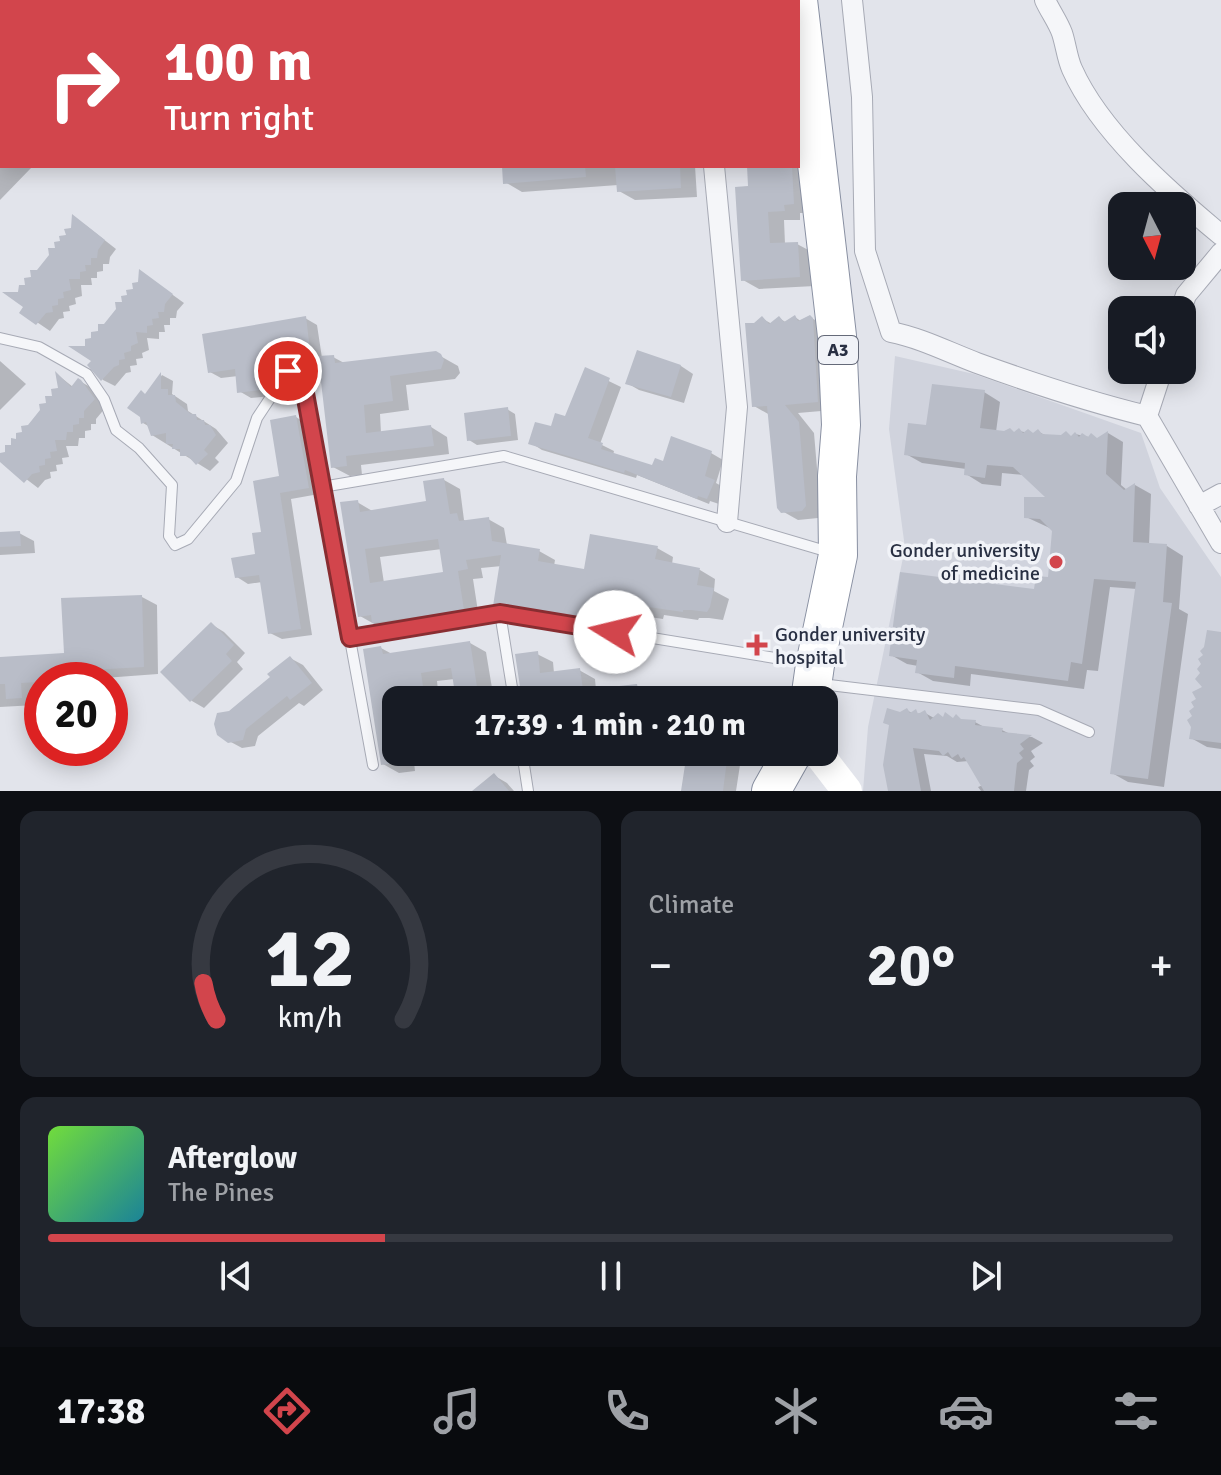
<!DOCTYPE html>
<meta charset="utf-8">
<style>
:root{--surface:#171b24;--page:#20242c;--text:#f1f3f6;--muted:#9ea1a6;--line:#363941;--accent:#d2454c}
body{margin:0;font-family:Signika,sans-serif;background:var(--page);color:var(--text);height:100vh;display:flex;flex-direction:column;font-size:30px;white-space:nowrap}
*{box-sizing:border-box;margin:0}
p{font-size:26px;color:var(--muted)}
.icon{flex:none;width:44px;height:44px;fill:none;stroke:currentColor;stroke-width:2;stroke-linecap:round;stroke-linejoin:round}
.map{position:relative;height:791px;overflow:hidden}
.panel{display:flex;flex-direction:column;gap:20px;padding:20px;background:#0d0f14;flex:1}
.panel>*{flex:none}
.top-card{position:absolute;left:0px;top:0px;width:800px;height:168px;box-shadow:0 4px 20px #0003;background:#d2454c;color:#fff;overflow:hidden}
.needle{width:52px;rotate:174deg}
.controls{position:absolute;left:1108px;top:192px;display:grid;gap:16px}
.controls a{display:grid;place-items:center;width:88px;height:88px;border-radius:16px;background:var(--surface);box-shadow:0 4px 20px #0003;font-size:40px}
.speed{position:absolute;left:24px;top:662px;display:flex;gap:16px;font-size:40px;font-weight:700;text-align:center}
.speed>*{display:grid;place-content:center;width:104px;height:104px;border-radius:50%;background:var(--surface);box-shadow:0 4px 20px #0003;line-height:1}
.speed .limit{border:12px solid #d22;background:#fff;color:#111}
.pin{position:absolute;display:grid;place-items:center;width:68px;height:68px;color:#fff;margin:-34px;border:4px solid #fff;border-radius:50%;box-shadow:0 2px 8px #0007}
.me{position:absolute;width:88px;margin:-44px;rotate:279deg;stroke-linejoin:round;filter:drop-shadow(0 0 6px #0008)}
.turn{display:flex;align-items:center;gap:28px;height:168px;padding:0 32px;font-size:36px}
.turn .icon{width:104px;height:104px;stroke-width:2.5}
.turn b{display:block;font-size:56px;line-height:68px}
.big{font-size:60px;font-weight:700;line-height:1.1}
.panel .widget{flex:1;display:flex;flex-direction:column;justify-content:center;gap:12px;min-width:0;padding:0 28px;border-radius:16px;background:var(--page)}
.panel .dial{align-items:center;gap:0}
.dial svg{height:208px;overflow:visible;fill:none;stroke:var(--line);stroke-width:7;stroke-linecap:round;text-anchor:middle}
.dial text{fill:var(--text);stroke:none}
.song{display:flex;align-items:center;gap:24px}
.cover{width:96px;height:96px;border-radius:12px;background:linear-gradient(135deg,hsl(100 70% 55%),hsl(190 70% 35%))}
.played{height:8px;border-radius:4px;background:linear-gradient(90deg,var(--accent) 30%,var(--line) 30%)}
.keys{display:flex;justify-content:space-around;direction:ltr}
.heat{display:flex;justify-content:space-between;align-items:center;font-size:44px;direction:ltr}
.panel .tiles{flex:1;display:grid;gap:20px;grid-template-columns:1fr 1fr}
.widget:last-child{grid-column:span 2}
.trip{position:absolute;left:382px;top:686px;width:456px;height:80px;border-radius:16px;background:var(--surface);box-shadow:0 4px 20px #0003;font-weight:700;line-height:80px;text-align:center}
.dock{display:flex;height:128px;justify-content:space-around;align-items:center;background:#090b0e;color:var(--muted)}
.dock .icon{width:56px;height:56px}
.dock .current{color:var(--accent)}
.dock b{font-size:36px;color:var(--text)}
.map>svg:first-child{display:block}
</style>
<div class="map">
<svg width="1221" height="791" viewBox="0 0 1221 791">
<rect width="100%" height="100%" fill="#e2e4eb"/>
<!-- built -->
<path fill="#d0d3dd" d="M 895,356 L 974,374 L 1141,433 L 1160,488 L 1221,577 L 1221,791 L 863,791 L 868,727 L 905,548 L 889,429 Z"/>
<!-- shadow -->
<path fill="#0003" fill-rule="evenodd" d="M 416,0 L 495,0 L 472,2 Z
M 551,0 L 628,0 L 551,2 Z
M 674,0 L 715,0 L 673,2 Z
M 798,121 L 810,213 L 800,213 L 800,220 L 784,220 L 785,244 L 797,244 L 814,253 L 815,286 L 759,289 L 743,280 L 750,188 L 749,166 L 798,166 Z
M 0,128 L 2,166 L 32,167 L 0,200 Z
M 504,166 L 695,166 L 697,197 L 635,200 L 619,191 L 618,185 L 522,192 L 505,182 Z
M 84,224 L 116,249 L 110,257 L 109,264 L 103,264 L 103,271 L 97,272 L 97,278 L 91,278 L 92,285 L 81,285 L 82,296 L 75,298 L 76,304 L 69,306 L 70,311 L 63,312 L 64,318 L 59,319 L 50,331 L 22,312 L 26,306 L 20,294 L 68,236 Z
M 141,272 L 184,303 L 177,311 L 176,318 L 170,318 L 170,325 L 164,325 L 165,332 L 159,332 L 159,339 L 147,338 L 149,350 L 142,353 L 143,358 L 136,359 L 137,365 L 130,366 L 131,372 L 126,373 L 115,386 L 103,380 L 90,365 L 93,360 L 87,348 L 140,283 Z
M 795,317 L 802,322 L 810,317 L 825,326 L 833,410 L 798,413 L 814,433 L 821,515 L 818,518 L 798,520 L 782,511 L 770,415 L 754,406 L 755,325 L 763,319 L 772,324 L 779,318 L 787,323 Z
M 305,318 L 317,325 L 322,358 L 333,357 L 346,364 L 435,353 L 458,366 L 460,373 L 455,379 L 406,385 L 409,410 L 380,414 L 381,433 L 431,427 L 447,437 L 449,454 L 361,465 L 362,475 L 350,476 L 333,467 L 320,356 L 269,363 L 271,396 L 251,398 L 239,391 L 238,376 L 221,378 L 210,372 Z
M 638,353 L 681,366 L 693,374 L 684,403 L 639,390 L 627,383 Z
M 0,361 L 26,384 L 0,410 Z
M 586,370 L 621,387 L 600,444 L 614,451 L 613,455 L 653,468 L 664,464 L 672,438 L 711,453 L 723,460 L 716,483 L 725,488 L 719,504 L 710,501 L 709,504 L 637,475 L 636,478 L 542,450 L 531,443 L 566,419 Z
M 58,375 L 73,387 L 78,380 L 90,387 L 106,407 L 96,419 L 96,424 L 91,424 L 91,430 L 85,431 L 85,438 L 79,438 L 78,446 L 66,446 L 69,457 L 62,458 L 63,464 L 56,465 L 57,471 L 50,472 L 51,478 L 45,480 L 38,488 L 0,459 L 0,456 L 7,454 L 61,390 Z
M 162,375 L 173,381 L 172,394 L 187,404 L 188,411 L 216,429 L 228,443 L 215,458 L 219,462 L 210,471 L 152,435 L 150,427 L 143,423 L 146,396 Z
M 984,392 L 1000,402 L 996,432 L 1016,433 L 1019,431 L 1034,434 L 1039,432 L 1047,436 L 1072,437 L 1075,434 L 1098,439 L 1108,433 L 1123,442 L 1121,485 L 1127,490 L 1135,485 L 1151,494 L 1149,545 L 1167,546 L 1183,556 L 1179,609 L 1188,614 L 1164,787 L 1128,782 L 1112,773 L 1137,589 L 1110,587 L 1098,671 L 1087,670 L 1084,689 L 971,674 L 970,686 L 933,681 L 917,672 L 918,666 L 907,664 L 891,655 L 1035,592 L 1050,579 L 1054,530 L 1026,517 L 1050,499 L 1024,475 L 1002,473 L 1001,486 L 982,484 L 966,474 L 966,469 L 922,463 L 906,454 L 928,427 Z
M 507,409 L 515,414 L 518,440 L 477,445 L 469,440 Z
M 296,417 L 307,424 L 319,494 L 291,499 L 312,635 L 282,639 L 270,633 L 262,582 L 248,584 L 237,577 L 258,556 L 282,478 Z
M 444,480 L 460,489 L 464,520 L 468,522 L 488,519 L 504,528 L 507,545 L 539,551 L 555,560 L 554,566 L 586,572 L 657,548 L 673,557 L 672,564 L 700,570 L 715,579 L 714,591 L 729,599 L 723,620 L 709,618 L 699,618 L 698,620 L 664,615 L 663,619 L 650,617 L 634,606 L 622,604 L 617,629 L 510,614 L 495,605 L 502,566 L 481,568 L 483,578 L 473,579 L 479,618 L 390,631 L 376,625 L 360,616 L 357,502 L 374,512 L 428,503 ZM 442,549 L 445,573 L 384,583 L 380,557 Z
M 19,533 L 34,541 L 35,553 L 0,555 L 0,534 Z
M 142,597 L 157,605 L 158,674 L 104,678 L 104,680 L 42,680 L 42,690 L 35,690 L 36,705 L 0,707 L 0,659 L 66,655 Z
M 211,624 L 224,632 L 245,653 L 237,662 L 243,669 L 204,708 L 192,701 L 163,672 Z
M 1221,634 L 1221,749 L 1207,747 L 1191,738 L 1205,688 L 1202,673 Z
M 470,643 L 486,652 L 494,700 L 458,700 L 455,679 L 437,681 L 439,700 L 396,700 L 396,752 L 482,752 L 414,762 L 415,771 L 399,773 L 383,764 L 381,648 L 392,654 Z
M 537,654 L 553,662 L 554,673 L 579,670 L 595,679 L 596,690 L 637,686 L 652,694 L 653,700 L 523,700 Z
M 290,658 L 303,665 L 323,690 L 304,706 L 299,703 L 258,736 L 255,746 L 242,748 L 229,741 L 230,713 L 273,677 Z
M 907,710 L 913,714 L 925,713 L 934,718 L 975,722 L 986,728 L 1002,730 L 1012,735 L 1032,737 L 1043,743 L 1031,751 L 1035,757 L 1030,761 L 1034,766 L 1029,770 L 1026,791 L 981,791 L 978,787 L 983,785 L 969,761 L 957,762 L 947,756 L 924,754 L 931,791 L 890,791 L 900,714 Z
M 689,752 L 742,752 L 736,791 L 683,791 Z
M 495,776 L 507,783 L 514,791 L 476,791 Z"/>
<!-- building -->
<path fill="#b9bdc8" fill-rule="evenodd" d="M 502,166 L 585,166 L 586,177 L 503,184 Z
M 615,166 L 680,166 L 681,188 L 617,192 Z
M 747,166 L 792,166 L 794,204 L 784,205 L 785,211 L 768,212 L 770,243 L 798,242 L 800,277 L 741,281 L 735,187 L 748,186 Z
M 72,214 L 105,240 L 98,250 L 97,258 L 91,258 L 91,265 L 85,265 L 86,271 L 80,272 L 80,279 L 69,279 L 71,290 L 63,292 L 64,298 L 58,299 L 58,305 L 52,306 L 53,312 L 46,313 L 36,325 L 19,313 L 23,307 L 2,292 L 18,292 L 19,285 L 25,285 L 24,278 L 31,277 L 30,270 L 37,270 L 49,255 L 48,248 L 55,248 L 54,242 L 60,241 L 59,236 L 66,235 L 64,229 L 71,228 Z
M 139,269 L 173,294 L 165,304 L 164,312 L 158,312 L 159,318 L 152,319 L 153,325 L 147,326 L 147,333 L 136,332 L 138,343 L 131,346 L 131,351 L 124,353 L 125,359 L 119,360 L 119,365 L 114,367 L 101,381 L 87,365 L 91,361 L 68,346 L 85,346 L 85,339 L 91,338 L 91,332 L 98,331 L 98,324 L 104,324 L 116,309 L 115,302 L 122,302 L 121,296 L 127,295 L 126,290 L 133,289 L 132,283 L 138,282 Z
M 795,315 L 798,321 L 810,315 L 813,318 L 818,402 L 785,405 L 799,422 L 806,506 L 802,511 L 781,513 L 777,508 L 767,406 L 752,407 L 745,323 L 754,323 L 762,316 L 769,324 L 779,316 L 784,322 Z
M 306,316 L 310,350 L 258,357 L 260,390 L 237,393 L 235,369 L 208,373 L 202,334 Z
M 637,350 L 681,365 L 671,397 L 625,384 Z
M 436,351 L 441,354 L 444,360 L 441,369 L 390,376 L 393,401 L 364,405 L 366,433 L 431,425 L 434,446 L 346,456 L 347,466 L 331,468 L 318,356 L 334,355 L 335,363 Z
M 585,367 L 610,378 L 588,438 L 603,443 L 601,449 L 652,465 L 655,458 L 663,461 L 671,436 L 712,451 L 705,476 L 715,480 L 707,499 L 698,496 L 697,499 L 625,470 L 624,473 L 528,444 L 535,422 L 551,426 L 555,413 L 565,416 Z
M 55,371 L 71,387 L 78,378 L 81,380 L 95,399 L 84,411 L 84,418 L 79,418 L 79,424 L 73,425 L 73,432 L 67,432 L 66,440 L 55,440 L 57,451 L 50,452 L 51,458 L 45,459 L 45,465 L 39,466 L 40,472 L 32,474 L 24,483 L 0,462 L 0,453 L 5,452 L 5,445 L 11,445 L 11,438 L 16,439 L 16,433 L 22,432 L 21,426 L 28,425 L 40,410 L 39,404 L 46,403 L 45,396 L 52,396 L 51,389 L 58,388 Z
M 161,372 L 161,389 L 168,389 L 168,395 L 175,395 L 176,402 L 191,414 L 196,414 L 197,420 L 204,420 L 205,425 L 210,425 L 216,435 L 204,450 L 208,454 L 196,465 L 188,456 L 180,456 L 180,449 L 172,449 L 173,444 L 166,444 L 166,433 L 151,436 L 146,422 L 141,424 L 140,417 L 127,408 L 141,390 L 145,394 Z
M 932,384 L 985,390 L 980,428 L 1004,431 L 1010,428 L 1014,432 L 1019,428 L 1023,433 L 1028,429 L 1033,433 L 1038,429 L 1042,434 L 1061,435 L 1066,431 L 1071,436 L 1075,432 L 1079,437 L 1082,433 L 1088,437 L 1091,433 L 1097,438 L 1108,431 L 1106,474 L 1124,490 L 1135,483 L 1133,542 L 1167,544 L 1163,602 L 1172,603 L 1148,779 L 1110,774 L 1136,582 L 1094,579 L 1082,664 L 1071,662 L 1068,681 L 955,666 L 954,678 L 915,673 L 917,660 L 889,656 L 900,572 L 1034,589 L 1036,576 L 1048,577 L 1052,531 L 1040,519 L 1024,518 L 1024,497 L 1045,497 L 1013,467 L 987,465 L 985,478 L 964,475 L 965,463 L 904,455 L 908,423 L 926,425 Z
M 508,407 L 511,436 L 467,441 L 464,413 Z
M 296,415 L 309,488 L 280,493 L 301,629 L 268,634 L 259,575 L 235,578 L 231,558 L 255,554 L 252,533 L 261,532 L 253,481 L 279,476 L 270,420 Z
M 444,478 L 450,514 L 457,513 L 459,521 L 489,517 L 492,541 L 540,549 L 538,561 L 584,569 L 590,534 L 658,546 L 655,559 L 700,568 L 697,585 L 714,588 L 710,607 L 707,612 L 691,610 L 683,610 L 683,612 L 648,607 L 647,611 L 632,609 L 633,601 L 606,596 L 601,622 L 501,605 L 493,606 L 501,555 L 466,560 L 468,569 L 458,571 L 464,610 L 372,623 L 371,615 L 358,617 L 340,502 L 358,500 L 360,512 L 426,501 L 423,481 ZM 438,539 L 443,572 L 370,583 L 365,549 Z
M 20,531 L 21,546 L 0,547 L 0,532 Z
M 142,595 L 144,667 L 90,670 L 90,679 L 21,683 L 22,698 L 6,699 L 5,684 L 0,684 L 0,657 L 64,653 L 61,598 Z
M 211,622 L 234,645 L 226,654 L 232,661 L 190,702 L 160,672 Z
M 1207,630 L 1221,632 L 1221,743 L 1189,739 L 1191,727 L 1187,720 L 1192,716 L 1189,711 L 1194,707 L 1191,702 L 1196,699 L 1192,692 L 1202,687 L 1195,679 L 1200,673 L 1197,669 L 1201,664 L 1198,659 L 1203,655 L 1200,651 L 1204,647 Z
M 470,641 L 479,700 L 456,700 L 451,668 L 421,673 L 425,700 L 396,700 L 396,763 L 381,765 L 363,649 L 381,646 L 383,654 Z
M 538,651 L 540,673 L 580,668 L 583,690 L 637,684 L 640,700 L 522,700 L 515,654 Z
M 290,656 L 312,683 L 290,700 L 287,696 L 246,729 L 243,740 L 228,743 L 217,735 L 214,724 L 217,713 L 229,711 L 270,677 L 267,674 Z
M 887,708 L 900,712 L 907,708 L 910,713 L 916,709 L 918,714 L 925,710 L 930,720 L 938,713 L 943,717 L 945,712 L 953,718 L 956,714 L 961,719 L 976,720 L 975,725 L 1003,728 L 1002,732 L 1032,735 L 1020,744 L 1024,749 L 1019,753 L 1023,758 L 1017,763 L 1014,791 L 984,791 L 964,757 L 961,759 L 958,754 L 952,758 L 948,752 L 943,756 L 939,751 L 913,748 L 921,791 L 888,791 L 883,765 L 889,725 L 883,723 Z
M 687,752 L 728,752 L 723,791 L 681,791 Z
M 494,773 L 509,791 L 472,791 Z"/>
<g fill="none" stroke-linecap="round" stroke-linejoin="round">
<defs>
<path id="lane" d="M 0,338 L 39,347 L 87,374 L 104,399 L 116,430 L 139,448 L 172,485 L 169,536 L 175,545 L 188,539 L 236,481 L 257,418 L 288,371 L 302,377 L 373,765
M 322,487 L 504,456 L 829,552
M 500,613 L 514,700
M 350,638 L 500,613 L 787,660
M 821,684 L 1039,710 L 1089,732
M 522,752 L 528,791"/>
<path id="street" d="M 52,0 L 52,2
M 852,0 L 862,97 L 865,251 L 891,332 C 921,338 948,352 977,363 C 1032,383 1090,402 1147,416 L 1221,543
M 1045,0 C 1050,11 1058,22 1062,33 C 1066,45 1067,58 1072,69 C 1100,132 1169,192 1221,235
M 652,2 L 652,0
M 714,166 L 737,407 L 727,522
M 1181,310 L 1186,295 L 1221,253
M 1147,416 L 1162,370
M 1199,506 L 1221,494"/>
<path id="highway" d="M 798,0 L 837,336 L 841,425 L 837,476 L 838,555 L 815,665 L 810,700
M 771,791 L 793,752"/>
</defs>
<!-- lane casing -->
<use href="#lane" stroke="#a7aab5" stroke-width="12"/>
<!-- street casing -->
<use href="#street" stroke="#a7aab5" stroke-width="22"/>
<!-- highway casing -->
<use href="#highway" stroke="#8990a2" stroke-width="40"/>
<!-- lane -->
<use href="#lane" stroke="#f5f6f9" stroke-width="10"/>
<!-- street -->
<use href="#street" stroke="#f5f6f9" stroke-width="20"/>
<!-- secondary -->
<path stroke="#fff" stroke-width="30" d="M 817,752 L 847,791"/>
<!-- highway -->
<use href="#highway" stroke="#fff" stroke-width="38"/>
</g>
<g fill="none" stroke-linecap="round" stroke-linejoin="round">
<defs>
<path id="route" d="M 288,371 L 302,377 L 350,638 L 500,613 L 615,632"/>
</defs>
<!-- route casing -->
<use href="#route" stroke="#882d31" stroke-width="20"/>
<!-- route -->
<use href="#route" stroke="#d2454c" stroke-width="14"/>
</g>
<!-- markers -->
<g fill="#d2454c" stroke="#f1f3f8" stroke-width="3">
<circle cx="1056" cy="562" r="8"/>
<path d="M753 633h8v8h8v8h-8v8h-8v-8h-8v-8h8z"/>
</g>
<g text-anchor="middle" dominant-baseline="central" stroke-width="7" stroke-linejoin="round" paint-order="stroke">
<!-- shield labels -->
<rect fill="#f1f3f8" stroke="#656a79" stroke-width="2" x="818" y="336" width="40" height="28" rx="6"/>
<g font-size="18" font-weight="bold" fill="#293043">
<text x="838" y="350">A3</text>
</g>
<!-- poi labels -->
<g font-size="20" fill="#293043" stroke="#f1f3f8" text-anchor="end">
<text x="1040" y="550">Gonder university<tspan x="1040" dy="23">of medicine</tspan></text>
<text x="775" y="634" text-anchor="start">Gonder university<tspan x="775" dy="23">hospital</tspan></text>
</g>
</g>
</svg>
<div class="controls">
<a><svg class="needle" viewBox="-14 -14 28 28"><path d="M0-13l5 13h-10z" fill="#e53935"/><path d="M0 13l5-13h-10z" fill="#9ea1a6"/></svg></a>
<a><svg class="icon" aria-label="sound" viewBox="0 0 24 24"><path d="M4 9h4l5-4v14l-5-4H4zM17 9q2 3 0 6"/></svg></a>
</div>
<div class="speed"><div class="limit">20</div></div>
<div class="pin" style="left:288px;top:371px;background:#d93025"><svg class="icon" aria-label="arrive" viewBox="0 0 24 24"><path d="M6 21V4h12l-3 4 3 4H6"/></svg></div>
<svg class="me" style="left:615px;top:632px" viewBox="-20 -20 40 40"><circle r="19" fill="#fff"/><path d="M0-13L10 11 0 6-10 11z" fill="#d2454c"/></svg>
<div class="trip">17:39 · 1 min · 210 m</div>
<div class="top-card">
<div class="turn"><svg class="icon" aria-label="right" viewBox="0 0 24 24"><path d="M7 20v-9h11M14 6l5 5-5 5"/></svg><div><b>100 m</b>Turn right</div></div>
</div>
</div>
<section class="panel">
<div class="tiles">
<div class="widget dial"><svg viewBox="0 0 100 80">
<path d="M14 69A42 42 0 1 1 86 69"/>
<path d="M14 69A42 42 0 0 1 9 55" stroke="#d2454c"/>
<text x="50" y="56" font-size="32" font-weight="700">12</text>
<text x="50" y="72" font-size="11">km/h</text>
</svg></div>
<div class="widget"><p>Climate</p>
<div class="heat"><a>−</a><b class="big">20°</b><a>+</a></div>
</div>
<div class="widget">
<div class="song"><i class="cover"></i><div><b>Afterglow</b><p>The Pines</p></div></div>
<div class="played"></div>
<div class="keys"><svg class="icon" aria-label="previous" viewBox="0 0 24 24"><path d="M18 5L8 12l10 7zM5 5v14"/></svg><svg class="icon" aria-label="pause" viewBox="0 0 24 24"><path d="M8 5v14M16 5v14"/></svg><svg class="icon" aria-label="next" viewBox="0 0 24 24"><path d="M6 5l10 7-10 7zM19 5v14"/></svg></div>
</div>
</div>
</section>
<nav class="dock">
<b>17:38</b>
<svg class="icon current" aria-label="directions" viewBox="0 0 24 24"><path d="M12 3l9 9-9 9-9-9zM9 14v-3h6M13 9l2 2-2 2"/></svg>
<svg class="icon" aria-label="music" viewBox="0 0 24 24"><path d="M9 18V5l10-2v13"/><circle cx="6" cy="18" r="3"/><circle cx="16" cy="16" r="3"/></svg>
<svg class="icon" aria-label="phone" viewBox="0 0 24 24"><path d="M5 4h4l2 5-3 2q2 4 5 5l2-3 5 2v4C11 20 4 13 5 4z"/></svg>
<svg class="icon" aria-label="climate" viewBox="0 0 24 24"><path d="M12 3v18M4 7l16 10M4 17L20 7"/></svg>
<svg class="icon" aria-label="car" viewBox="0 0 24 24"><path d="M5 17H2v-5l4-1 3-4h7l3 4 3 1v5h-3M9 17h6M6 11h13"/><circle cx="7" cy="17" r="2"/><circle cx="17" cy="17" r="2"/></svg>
<svg class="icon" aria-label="filters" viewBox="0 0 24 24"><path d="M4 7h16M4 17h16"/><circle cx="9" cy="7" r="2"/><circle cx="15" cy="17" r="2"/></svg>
</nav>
